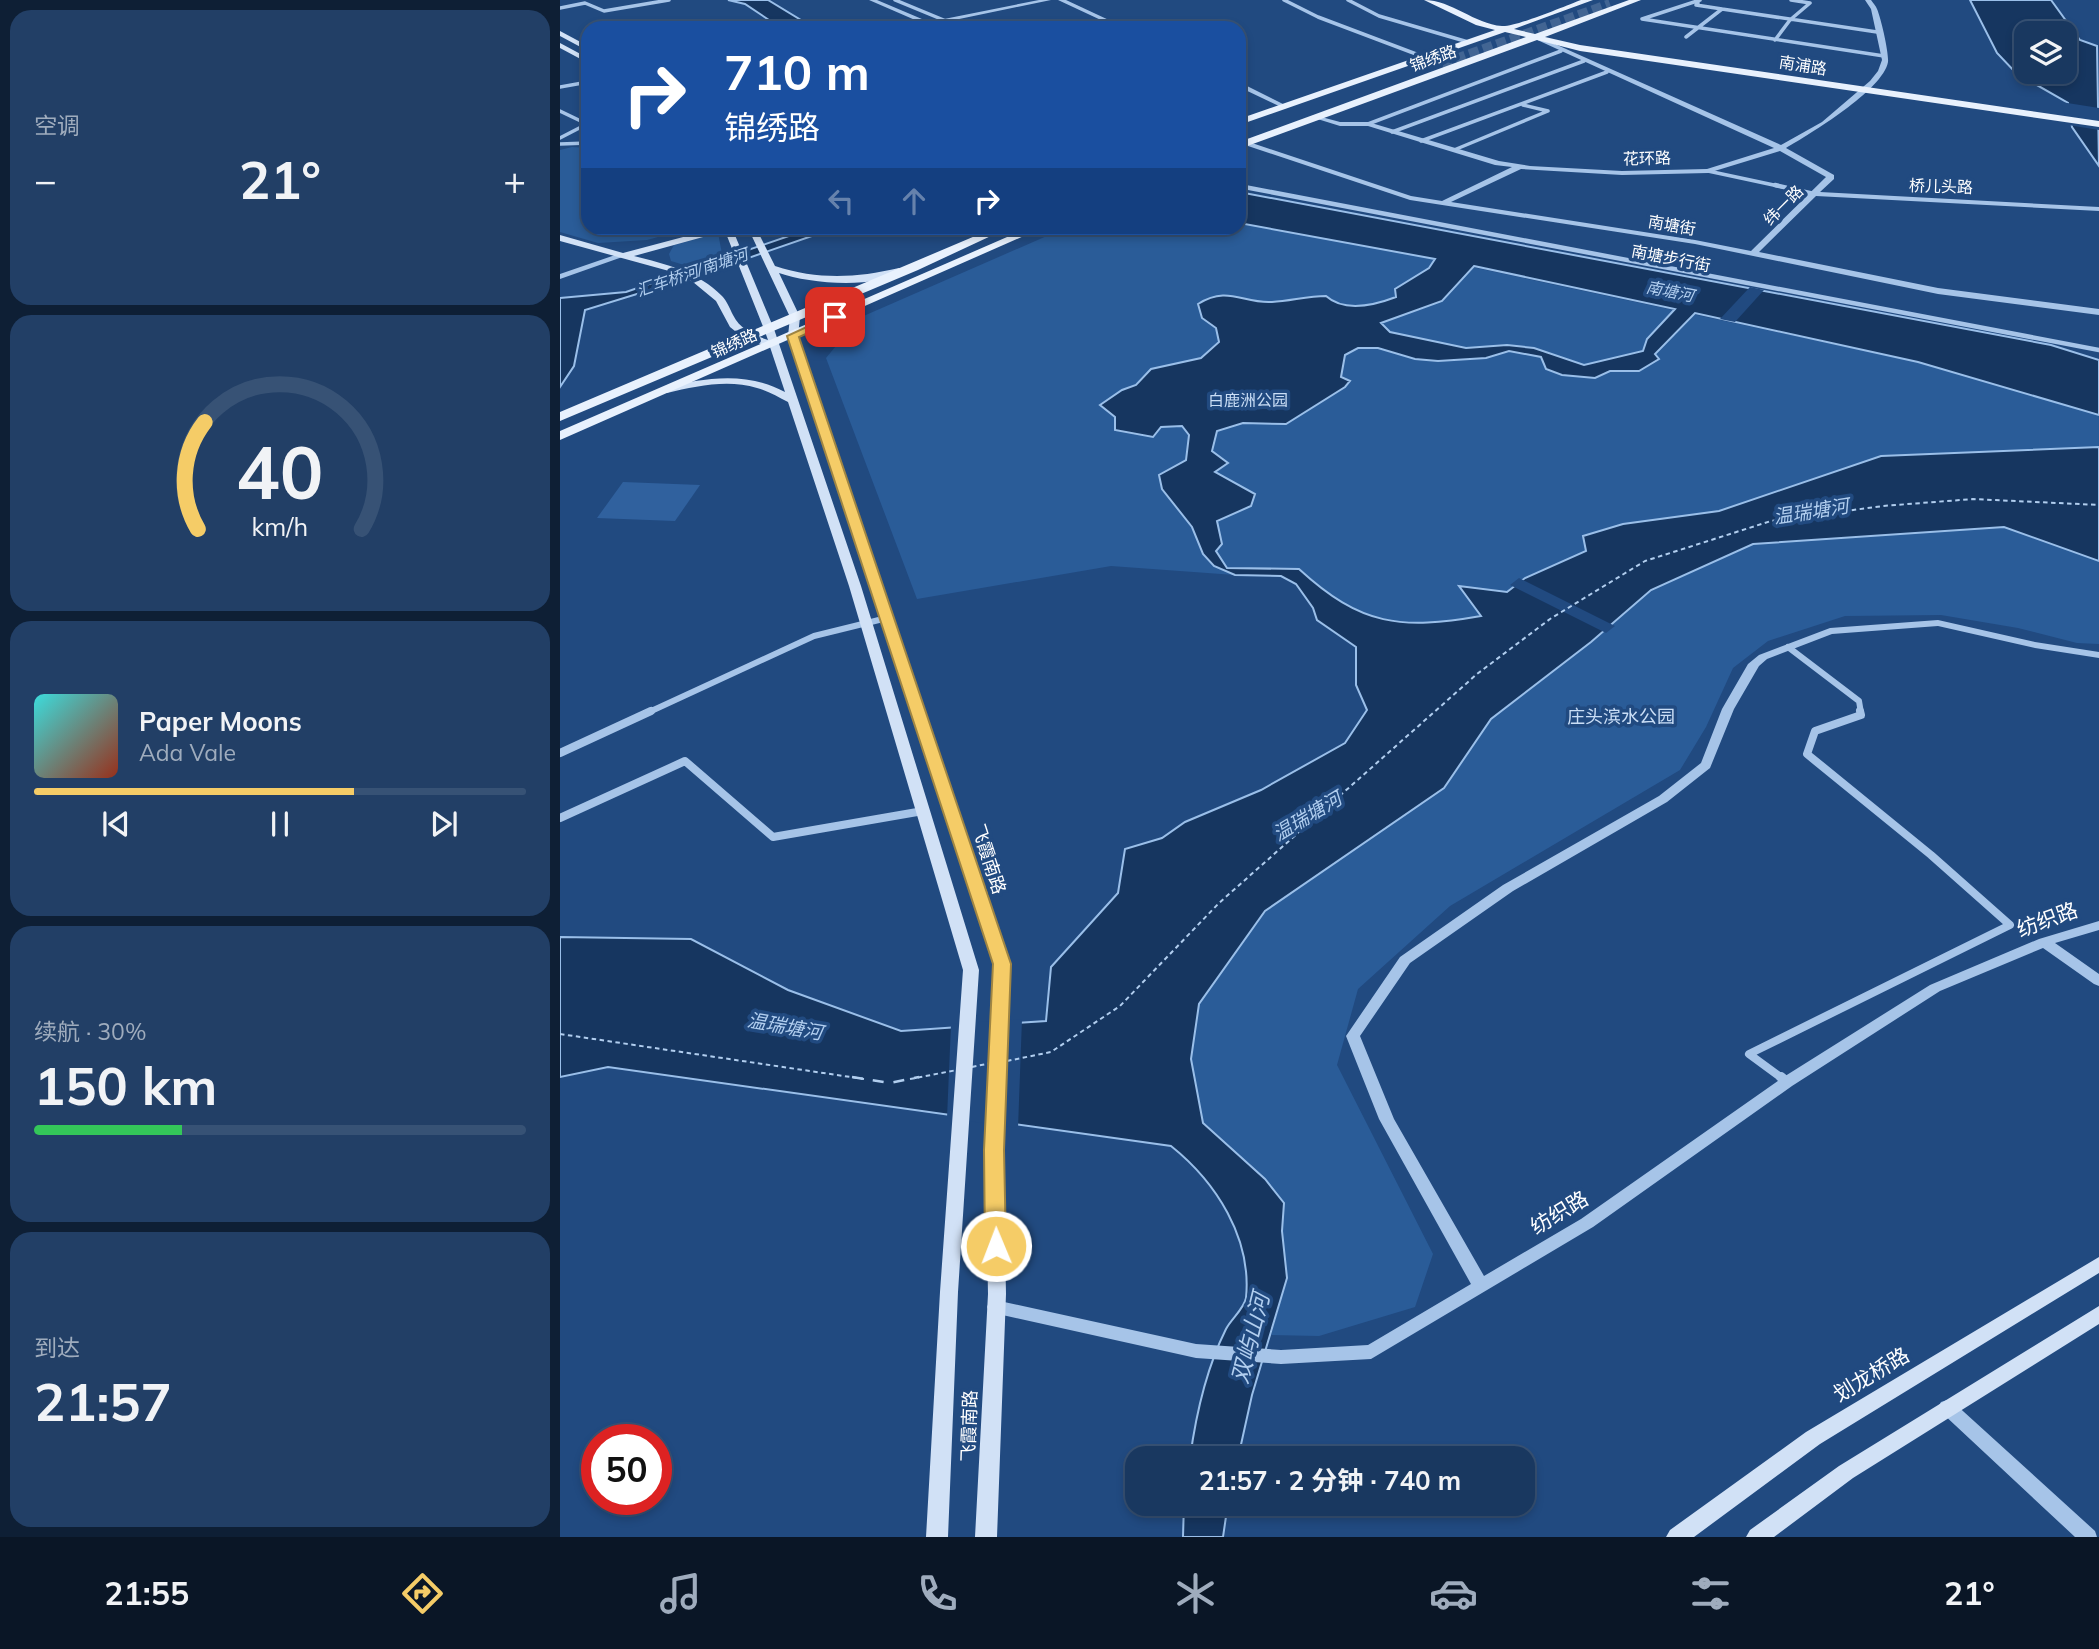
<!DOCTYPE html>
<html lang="zh">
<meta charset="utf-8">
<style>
:root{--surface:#193860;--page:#223f66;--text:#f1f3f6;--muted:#9facbd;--line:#375275;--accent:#f5cc67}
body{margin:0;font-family:Mulish,"Noto Sans SC",sans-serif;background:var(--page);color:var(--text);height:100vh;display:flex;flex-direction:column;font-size:26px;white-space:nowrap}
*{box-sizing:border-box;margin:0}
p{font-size:23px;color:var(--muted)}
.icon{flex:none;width:38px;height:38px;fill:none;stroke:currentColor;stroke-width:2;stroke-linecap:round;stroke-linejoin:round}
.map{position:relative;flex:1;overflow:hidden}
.details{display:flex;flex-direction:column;gap:10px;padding:10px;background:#0e1f35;width:560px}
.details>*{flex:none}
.top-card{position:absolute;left:21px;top:21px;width:665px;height:214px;border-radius:21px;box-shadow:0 4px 10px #0003,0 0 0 2px var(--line);background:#1a4fa0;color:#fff;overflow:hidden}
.controls{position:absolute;left:1454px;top:21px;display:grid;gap:14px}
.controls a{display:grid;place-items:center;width:63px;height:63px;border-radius:14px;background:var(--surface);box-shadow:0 4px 10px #0003,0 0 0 2px var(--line);font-size:35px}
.speed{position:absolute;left:21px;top:1424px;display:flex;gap:14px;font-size:35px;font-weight:700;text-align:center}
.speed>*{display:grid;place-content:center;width:91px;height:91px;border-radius:50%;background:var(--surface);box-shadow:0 4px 10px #0003,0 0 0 2px var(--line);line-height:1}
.speed .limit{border:10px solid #d22;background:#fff;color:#111}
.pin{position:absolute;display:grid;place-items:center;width:60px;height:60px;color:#fff;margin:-30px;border-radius:14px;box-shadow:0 4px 10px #0006}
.me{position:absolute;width:77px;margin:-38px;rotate:359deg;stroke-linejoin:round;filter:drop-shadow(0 0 5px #0008)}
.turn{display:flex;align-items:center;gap:24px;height:147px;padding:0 28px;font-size:32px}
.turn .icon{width:91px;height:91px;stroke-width:2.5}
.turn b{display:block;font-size:49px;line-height:60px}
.lanes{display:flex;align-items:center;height:66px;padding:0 28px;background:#0003;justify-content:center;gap:35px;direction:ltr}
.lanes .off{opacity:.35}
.big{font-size:52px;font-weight:700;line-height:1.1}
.details .card{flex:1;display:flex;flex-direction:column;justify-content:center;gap:10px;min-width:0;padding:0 24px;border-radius:21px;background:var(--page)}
.details .dial{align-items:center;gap:0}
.dial svg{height:182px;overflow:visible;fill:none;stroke:var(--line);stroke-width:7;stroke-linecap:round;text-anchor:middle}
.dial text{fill:var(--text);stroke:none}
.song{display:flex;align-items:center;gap:21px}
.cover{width:84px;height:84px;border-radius:10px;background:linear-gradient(135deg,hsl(180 70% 55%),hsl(10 70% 35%))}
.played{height:7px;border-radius:4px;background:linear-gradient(90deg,var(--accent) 65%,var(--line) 65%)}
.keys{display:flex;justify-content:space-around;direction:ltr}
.heat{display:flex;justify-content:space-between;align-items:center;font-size:38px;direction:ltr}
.charge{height:10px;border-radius:5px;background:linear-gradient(90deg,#34c759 30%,var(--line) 0)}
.trip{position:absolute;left:565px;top:1446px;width:410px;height:70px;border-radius:21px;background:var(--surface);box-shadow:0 4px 10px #0003,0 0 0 2px var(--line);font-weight:700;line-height:70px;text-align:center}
.menu{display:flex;height:112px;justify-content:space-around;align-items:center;background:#0a1626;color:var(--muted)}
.menu .icon{width:49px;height:49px}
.menu .current{color:var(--accent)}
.menu b{font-size:32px;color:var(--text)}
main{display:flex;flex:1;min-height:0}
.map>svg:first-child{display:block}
</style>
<main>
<section class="details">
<div class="card"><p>空调</p>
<div class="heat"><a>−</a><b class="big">21°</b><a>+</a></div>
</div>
<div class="card dial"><svg viewBox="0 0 100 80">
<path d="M14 69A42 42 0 1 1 86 69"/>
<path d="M14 69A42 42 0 0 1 17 22" stroke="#f5cc67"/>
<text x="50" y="56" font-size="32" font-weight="700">40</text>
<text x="50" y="72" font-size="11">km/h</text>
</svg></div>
<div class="card">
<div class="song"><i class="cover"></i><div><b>Paper Moons</b><p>Ada Vale</p></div></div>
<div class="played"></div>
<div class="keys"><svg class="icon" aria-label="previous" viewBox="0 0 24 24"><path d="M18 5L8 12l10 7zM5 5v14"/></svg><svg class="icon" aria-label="pause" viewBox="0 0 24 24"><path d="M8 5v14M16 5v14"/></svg><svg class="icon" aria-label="next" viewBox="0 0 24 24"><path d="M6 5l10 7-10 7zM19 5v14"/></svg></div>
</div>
<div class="card"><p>续航 · 30%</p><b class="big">150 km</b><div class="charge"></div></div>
<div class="card"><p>到达</p><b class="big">21:57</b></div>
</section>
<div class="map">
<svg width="1539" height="1537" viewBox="0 0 1539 1537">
<rect width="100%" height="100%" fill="#214a80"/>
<!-- green -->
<path fill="#2a5c98" d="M 12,147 L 28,148 L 28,228 L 131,228 L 87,240 L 38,243 L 0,232 L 0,150 Z
M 679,223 L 794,242 L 1358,362 L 1539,415 L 1539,447 L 1321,456 L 1159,511 L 1063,524 L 1023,536 L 1026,551 L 965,578 L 947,592 L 900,586 L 922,616 C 841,629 801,626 739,569 L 675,575 L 551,566 L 357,599 L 266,358 L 299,318 L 505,228 L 679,228 Z
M 158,233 L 163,259 L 134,268 L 111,261 L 109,254 L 114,245 Z
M 1444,527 L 1539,561 L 1539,644 L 1517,643 L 1458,628 L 1381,615 L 1285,616 L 1208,641 L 1173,668 L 1146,727 L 1120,770 L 890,906 L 798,989 L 777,1065 L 873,1254 L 855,1307 L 759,1336 L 711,1335 L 727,1278 L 722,1231 L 724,1203 L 705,1179 L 643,1123 L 631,1059 L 638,1004 L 705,911 L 884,788 L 931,719 L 1031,642 L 1091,590 L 1193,543 Z"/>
<!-- water -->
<path fill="#163660" stroke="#9abfe9" stroke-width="2" fill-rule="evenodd" d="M 168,0 L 208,0 L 254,28 L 221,28 L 185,4 Z
M 1410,0 L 1491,0 L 1520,40 L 1537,46 L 1539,166 L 1512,127 L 1508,103 L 1456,73 L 1437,53 ZM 1466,33 L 1505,33 L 1505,72 L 1466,72 Z
M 679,192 L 1491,345 L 1539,360 L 1539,415 L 1358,362 L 1135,313 L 1095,354 L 1099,359 L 1079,371 L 1050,371 L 1035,378 L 1002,375 L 986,369 L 981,357 L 949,351 L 926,358 L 878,361 L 855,359 L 818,348 L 798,348 L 785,355 L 781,377 L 790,381 L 785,387 L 726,424 L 683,423 L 657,431 L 652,451 L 668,463 L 655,472 L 695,494 L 691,506 L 657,521 L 662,544 L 656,551 L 667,568 L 739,569 C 801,626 841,630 921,616 L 899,586 L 947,592 L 965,578 L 1026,551 L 1023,536 L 1063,524 L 1159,511 L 1321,456 L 1539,447 L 1539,561 L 1444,527 L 1193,544 L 1091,590 L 1031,642 L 931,719 L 884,788 L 705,911 L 639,1004 L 631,1059 L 643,1123 L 705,1179 L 724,1203 L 722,1231 L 727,1278 L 692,1395 L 678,1458 L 630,1458 C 636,1414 646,1369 666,1329 C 671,1319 684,1309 686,1298 C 692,1238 656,1182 611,1146 L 48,1067 L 0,1077 L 0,937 L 131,939 L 228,990 L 341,1031 L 486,1021 L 491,967 L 558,893 L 565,849 L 602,838 L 625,822 L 701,790 L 785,743 L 807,710 L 796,685 L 796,647 L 757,620 L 753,608 L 736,584 L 721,576 L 675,575 L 654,566 L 643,554 L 632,527 L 602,489 L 599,475 L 626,460 L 629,435 L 622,426 L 601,427 L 593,437 L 555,430 L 555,417 L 540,405 L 562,390 L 576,385 L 591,369 L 641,358 L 659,342 L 656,328 L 642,318 L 638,304 C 668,285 683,304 712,302 C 731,301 747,296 766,296 C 785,313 815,305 836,297 L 835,289 L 869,268 L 875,259 L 679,223 ZM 914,266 L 1115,309 L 1087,339 L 1083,351 L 1024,365 L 974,348 L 947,345 L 906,348 L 830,332 L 821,323 L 882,301 Z
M 252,228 L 275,228 L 145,273 L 25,310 L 14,366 L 0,387 L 0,298 L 66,292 Z
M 624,1503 L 668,1503 L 663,1537 L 623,1537 Z"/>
<!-- pier -->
<path fill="#214a80" d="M 1501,102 L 1539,108 L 1539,130 L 1508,125 Z
M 1190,287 L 1204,290 L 1175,322 L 1160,319 Z
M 959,578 L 1055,626 L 1046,633 L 950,585 Z
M 462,1019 L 458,1128 L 387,1118 L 391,1024 Z"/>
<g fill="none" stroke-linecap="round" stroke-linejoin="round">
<!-- ferry-far1 -->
<path stroke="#b1ceef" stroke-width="2" stroke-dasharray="4.5 3.5" stroke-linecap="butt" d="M 0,1034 L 304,1079
M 447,1061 L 491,1052 L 560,1006 L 659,903 L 917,674 L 990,619 L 1085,561 L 1211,521 L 1323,506 L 1413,499 L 1539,505
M 412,1067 L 431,1063
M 350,1079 L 397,1070"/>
<!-- ferry -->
<path stroke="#b1ceef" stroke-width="2.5" stroke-dasharray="11 10" stroke-linecap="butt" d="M 292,1077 L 330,1083 L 359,1077"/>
</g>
<!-- building -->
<path fill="#30619e" d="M 63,482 L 140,485 L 115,521 L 37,518 Z"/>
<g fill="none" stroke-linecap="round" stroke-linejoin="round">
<!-- primary-tunnel -->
<path stroke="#426593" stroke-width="10" stroke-dasharray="10 4.5" stroke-linecap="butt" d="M 882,64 L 1050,4"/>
<!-- pedestrian-far1 -->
<path stroke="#a6c4e8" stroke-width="3.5" d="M 679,186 L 685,187"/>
<!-- pedestrian -->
<path stroke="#a6c4e8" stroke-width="4.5" d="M 679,186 L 1539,350"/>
<!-- minor-far4 -->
<path stroke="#a6c4e8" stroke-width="3.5" d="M 335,0 L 403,28
M 724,0 L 758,17 L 864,57
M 788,0 L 819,16 L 908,42
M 1140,0 L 1082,19 L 1324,56
M 0,8 L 25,3 L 44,11 L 109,0
M 1162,9 L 1317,32
M 1126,37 L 1162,9 L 1136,5 L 1138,3
M 1215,40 L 1230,20 L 1250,3 L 1231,0
M 0,87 L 28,82
M 0,111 L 27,124 L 0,138
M 808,124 L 1001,51
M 832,132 L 1024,61
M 861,141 L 1047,72
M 0,144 L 28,143
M 894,150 L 988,111 L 963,105
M 1148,171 L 1223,187"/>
<!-- minor-far3 -->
<path stroke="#a6c4e8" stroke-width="4.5" d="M 1215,185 L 1254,194"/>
<!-- minor-far2 -->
<path stroke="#a6c4e8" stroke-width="6" d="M 1228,647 L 1299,701 L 1301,713
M 87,713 L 254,636 L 327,618"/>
<!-- minor-far1 -->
<path stroke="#a6c4e8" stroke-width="8" d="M 0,753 L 91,711
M 0,818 L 125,761 L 213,837 L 363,811
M 1223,1079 L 1189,1054 L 1450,925 L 1371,855 L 1247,754 L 1255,731 L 1301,715 L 1300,711"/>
<!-- minor -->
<path stroke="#a6c4e8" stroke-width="10" d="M 1221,1077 L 1227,1082"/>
<!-- tertiary -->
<path fill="#a6c4e8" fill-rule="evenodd" d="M 309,0 L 317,0 L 369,22 L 479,0 L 491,0 L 356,28 L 344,28 L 362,23 Z
M 498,0 L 506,0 L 566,28 L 558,28 Z
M 1305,0 L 1311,0 C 1313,3 1316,6 1317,9 C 1321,18 1329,53 1328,62 C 1323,90 1250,134 1226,148 L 1274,175 L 1274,179 L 1260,192 L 1539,207 L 1539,211 L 1256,196 L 1199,252 L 1378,288 L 1539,309 L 1539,315 L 1378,294 L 1135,244 L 850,200 L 682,144 L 689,142 L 851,196 L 882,201 L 952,167 L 935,165 L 808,126 L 780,126 L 751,117 L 754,115 L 780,122 L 808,122 L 939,161 L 970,166 L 1062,171 L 1147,169 L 1214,148 L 973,38 L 973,36 L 977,36 L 1221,145 L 1262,122 L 1310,81 L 1318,71 L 1322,60 L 1311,9 ZM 1220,151 L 1266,177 L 1191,251 L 1135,240 L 891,202 L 961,169 L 1062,175 L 1148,173 Z
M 679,82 L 725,105 L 726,106 L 721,107 L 679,87 Z
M 61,253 L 68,255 L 0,279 L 0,274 Z
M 1378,620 L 1475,642 L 1539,652 L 1539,658 L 1475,648 L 1378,626 L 1272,634 L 1207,659 L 1199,666 L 1174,709 L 1150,768 L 1107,802 L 953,891 L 850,963 L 800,1036 L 834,1119 L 924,1276 L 1021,1219 L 1222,1078 L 1370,985 L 1479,939 L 1539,921 L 1539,930 L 1495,943 L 1539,974 L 1539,986 L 1534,984 L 1483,948 L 1380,991 L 1232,1086 L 1033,1227 L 811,1359 L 721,1364 L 636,1358 L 429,1312 L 427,1307 L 429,1302 L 435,1300 L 636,1344 L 721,1350 L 808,1345 L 911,1284 L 819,1119 L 786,1036 L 840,957 L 943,885 L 1099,796 L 1141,763 L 1162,709 L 1188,664 L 1199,655 L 1270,628 Z
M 1387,1400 L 1393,1402 L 1535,1531 L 1537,1537 L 1515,1537 L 1381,1412 L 1378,1407 L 1381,1402 Z"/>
<!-- secondary -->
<path fill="#d1e1f6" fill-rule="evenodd" d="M 0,31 L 28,46 L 28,51 L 0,36 Z
M 0,43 L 28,58 L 28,63 L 0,48 Z
M 157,228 L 172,228 L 214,329 L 301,586 L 419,970 L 398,1292 L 388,1537 L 366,1537 L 380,1292 L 403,970 L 289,586 L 228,402 C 218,397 208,391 197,388 C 168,379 136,386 107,393 L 102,390 L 103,388 C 144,378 186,371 225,392 L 210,347 L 185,339 L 170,327 L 156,301 L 133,282 L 109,271 L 0,241 L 0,235 L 63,253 ZM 165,231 L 204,329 L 208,340 C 193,335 180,329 173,315 C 170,309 167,301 162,296 C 139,272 105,264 74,256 Z
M 188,228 L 196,228 L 215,266 C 258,280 296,278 339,268 L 344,271 C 315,289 250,284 219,273 L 240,317 L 238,336 L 450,964 L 443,1150 L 446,1294 L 437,1537 L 415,1537 L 428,1294 L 425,1150 L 434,964 L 228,336 L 230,317 Z
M 1539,1257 L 1539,1273 L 1260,1444 L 1134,1537 L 1106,1537 L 1110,1530 L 1246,1432 Z
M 1539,1306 L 1539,1324 L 1293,1478 L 1214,1537 L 1186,1537 L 1190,1530 L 1279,1466 Z"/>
<!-- primary -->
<path fill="#e8f1fd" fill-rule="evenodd" d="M 864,0 C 892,0 914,24 942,26 C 956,27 1005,6 1021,0 L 1033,0 L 954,29 L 975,34 L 1069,0 L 1081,0 L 985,37 L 1020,45 L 1539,121 L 1539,127 L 1020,51 L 977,40 L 679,149 L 679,142 L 966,37 L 945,32 L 679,125 L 679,119 L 935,30 L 916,25 Z
M 434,228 L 448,228 L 358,270 L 0,421 L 0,412 Z
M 468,228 L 482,228 L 0,440 L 0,431 Z"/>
</g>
<!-- route -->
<path fill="#f5cc67" stroke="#9f8543" stroke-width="2" d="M 275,314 L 281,317 L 279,319 L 239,337 L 451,964 L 444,1150 L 446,1246 L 443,1252 L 428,1252 L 425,1246 L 424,1150 L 433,964 L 227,336 Z"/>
<g text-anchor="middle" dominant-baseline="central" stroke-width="7" stroke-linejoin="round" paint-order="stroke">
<!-- far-street labels -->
<g font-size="16" fill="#fff" stroke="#214a80">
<text transform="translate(873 58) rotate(-20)">锦绣路</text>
<text transform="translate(1243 65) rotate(9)">南浦路</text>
<text transform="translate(1087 158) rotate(-1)">花环路</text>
<text transform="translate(1381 186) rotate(2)">桥儿头路</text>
<text transform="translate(1223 205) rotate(-45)">纬一路</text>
<text transform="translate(1112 225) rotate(10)">南塘街</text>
<text transform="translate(1111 258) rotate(11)">南塘步行街</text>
<text transform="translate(174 343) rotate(-24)">锦绣路</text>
</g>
<!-- far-water labels -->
<g font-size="16" font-style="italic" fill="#b1ceef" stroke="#214a80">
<text transform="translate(132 272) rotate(-19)">汇车桥河/南塘河</text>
<text transform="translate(1110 291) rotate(11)">南塘河</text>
</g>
<!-- far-park labels -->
<g font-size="16" fill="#cadef6" stroke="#214a80">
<text x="688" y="400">白鹿洲公园</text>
</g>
<!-- park labels -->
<g font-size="18" fill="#cadef6" stroke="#214a80">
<text x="1061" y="716">庄头滨水公园</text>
</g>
<!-- street labels -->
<g font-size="18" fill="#fff" stroke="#214a80">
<text transform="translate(429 859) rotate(72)">飞霞南路</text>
<text transform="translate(409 1426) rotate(-88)">飞霞南路</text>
</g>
<!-- water labels -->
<g font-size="19" font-style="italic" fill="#b1ceef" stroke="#214a80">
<text transform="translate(1251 511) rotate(-9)">温瑞塘河</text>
<text transform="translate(747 816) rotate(-31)">温瑞塘河</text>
<text transform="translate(225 1026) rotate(10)">温瑞塘河</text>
</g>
<!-- near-street labels -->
<g font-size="21" fill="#fff" stroke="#214a80">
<text transform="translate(1487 919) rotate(-20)">纺织路</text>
<text transform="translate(999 1212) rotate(-31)">纺织路</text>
<text transform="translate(1311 1374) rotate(-31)">划龙桥路</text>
</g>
<!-- near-water labels -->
<g font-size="23" font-style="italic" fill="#b1ceef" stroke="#214a80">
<text transform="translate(690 1338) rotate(-76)">双屿山河</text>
</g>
</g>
</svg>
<div class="controls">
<a><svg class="icon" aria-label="layers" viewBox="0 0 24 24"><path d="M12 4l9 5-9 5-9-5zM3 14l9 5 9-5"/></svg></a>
</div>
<div class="speed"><div class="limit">50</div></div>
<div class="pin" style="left:275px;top:317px;background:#d93025"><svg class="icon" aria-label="arrive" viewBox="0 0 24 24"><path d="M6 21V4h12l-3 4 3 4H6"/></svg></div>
<svg class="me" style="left:436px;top:1246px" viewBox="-20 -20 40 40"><circle r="17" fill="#f5cc67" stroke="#fff" stroke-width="3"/><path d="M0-11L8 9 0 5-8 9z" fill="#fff"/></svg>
<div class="trip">21:57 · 2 分钟 · 740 m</div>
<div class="top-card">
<div class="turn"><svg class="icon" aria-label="right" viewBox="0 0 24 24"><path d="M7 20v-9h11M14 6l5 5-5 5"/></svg><div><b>710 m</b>锦绣路</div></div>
<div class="lanes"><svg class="icon off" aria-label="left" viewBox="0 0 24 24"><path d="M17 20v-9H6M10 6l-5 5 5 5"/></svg><svg class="icon off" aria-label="ahead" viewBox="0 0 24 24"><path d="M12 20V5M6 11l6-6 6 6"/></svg><svg class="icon" aria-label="right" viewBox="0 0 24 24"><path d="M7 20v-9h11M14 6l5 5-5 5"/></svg></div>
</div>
</div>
</main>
<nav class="menu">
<b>21:55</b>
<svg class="icon current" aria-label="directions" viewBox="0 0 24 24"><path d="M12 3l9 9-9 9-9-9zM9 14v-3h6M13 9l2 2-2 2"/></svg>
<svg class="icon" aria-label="music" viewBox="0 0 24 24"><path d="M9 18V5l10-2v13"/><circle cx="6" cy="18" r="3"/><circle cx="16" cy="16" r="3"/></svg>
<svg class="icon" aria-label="phone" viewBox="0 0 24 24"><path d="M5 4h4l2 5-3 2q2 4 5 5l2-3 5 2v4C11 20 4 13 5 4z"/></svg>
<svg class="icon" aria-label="climate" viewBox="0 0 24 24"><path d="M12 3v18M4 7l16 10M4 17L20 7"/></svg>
<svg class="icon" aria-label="car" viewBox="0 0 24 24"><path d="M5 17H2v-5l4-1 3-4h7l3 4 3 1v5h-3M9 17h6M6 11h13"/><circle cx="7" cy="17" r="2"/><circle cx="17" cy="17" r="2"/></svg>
<svg class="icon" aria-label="filters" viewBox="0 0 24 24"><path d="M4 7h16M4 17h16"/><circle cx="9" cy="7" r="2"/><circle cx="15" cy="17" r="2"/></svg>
<b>21°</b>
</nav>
